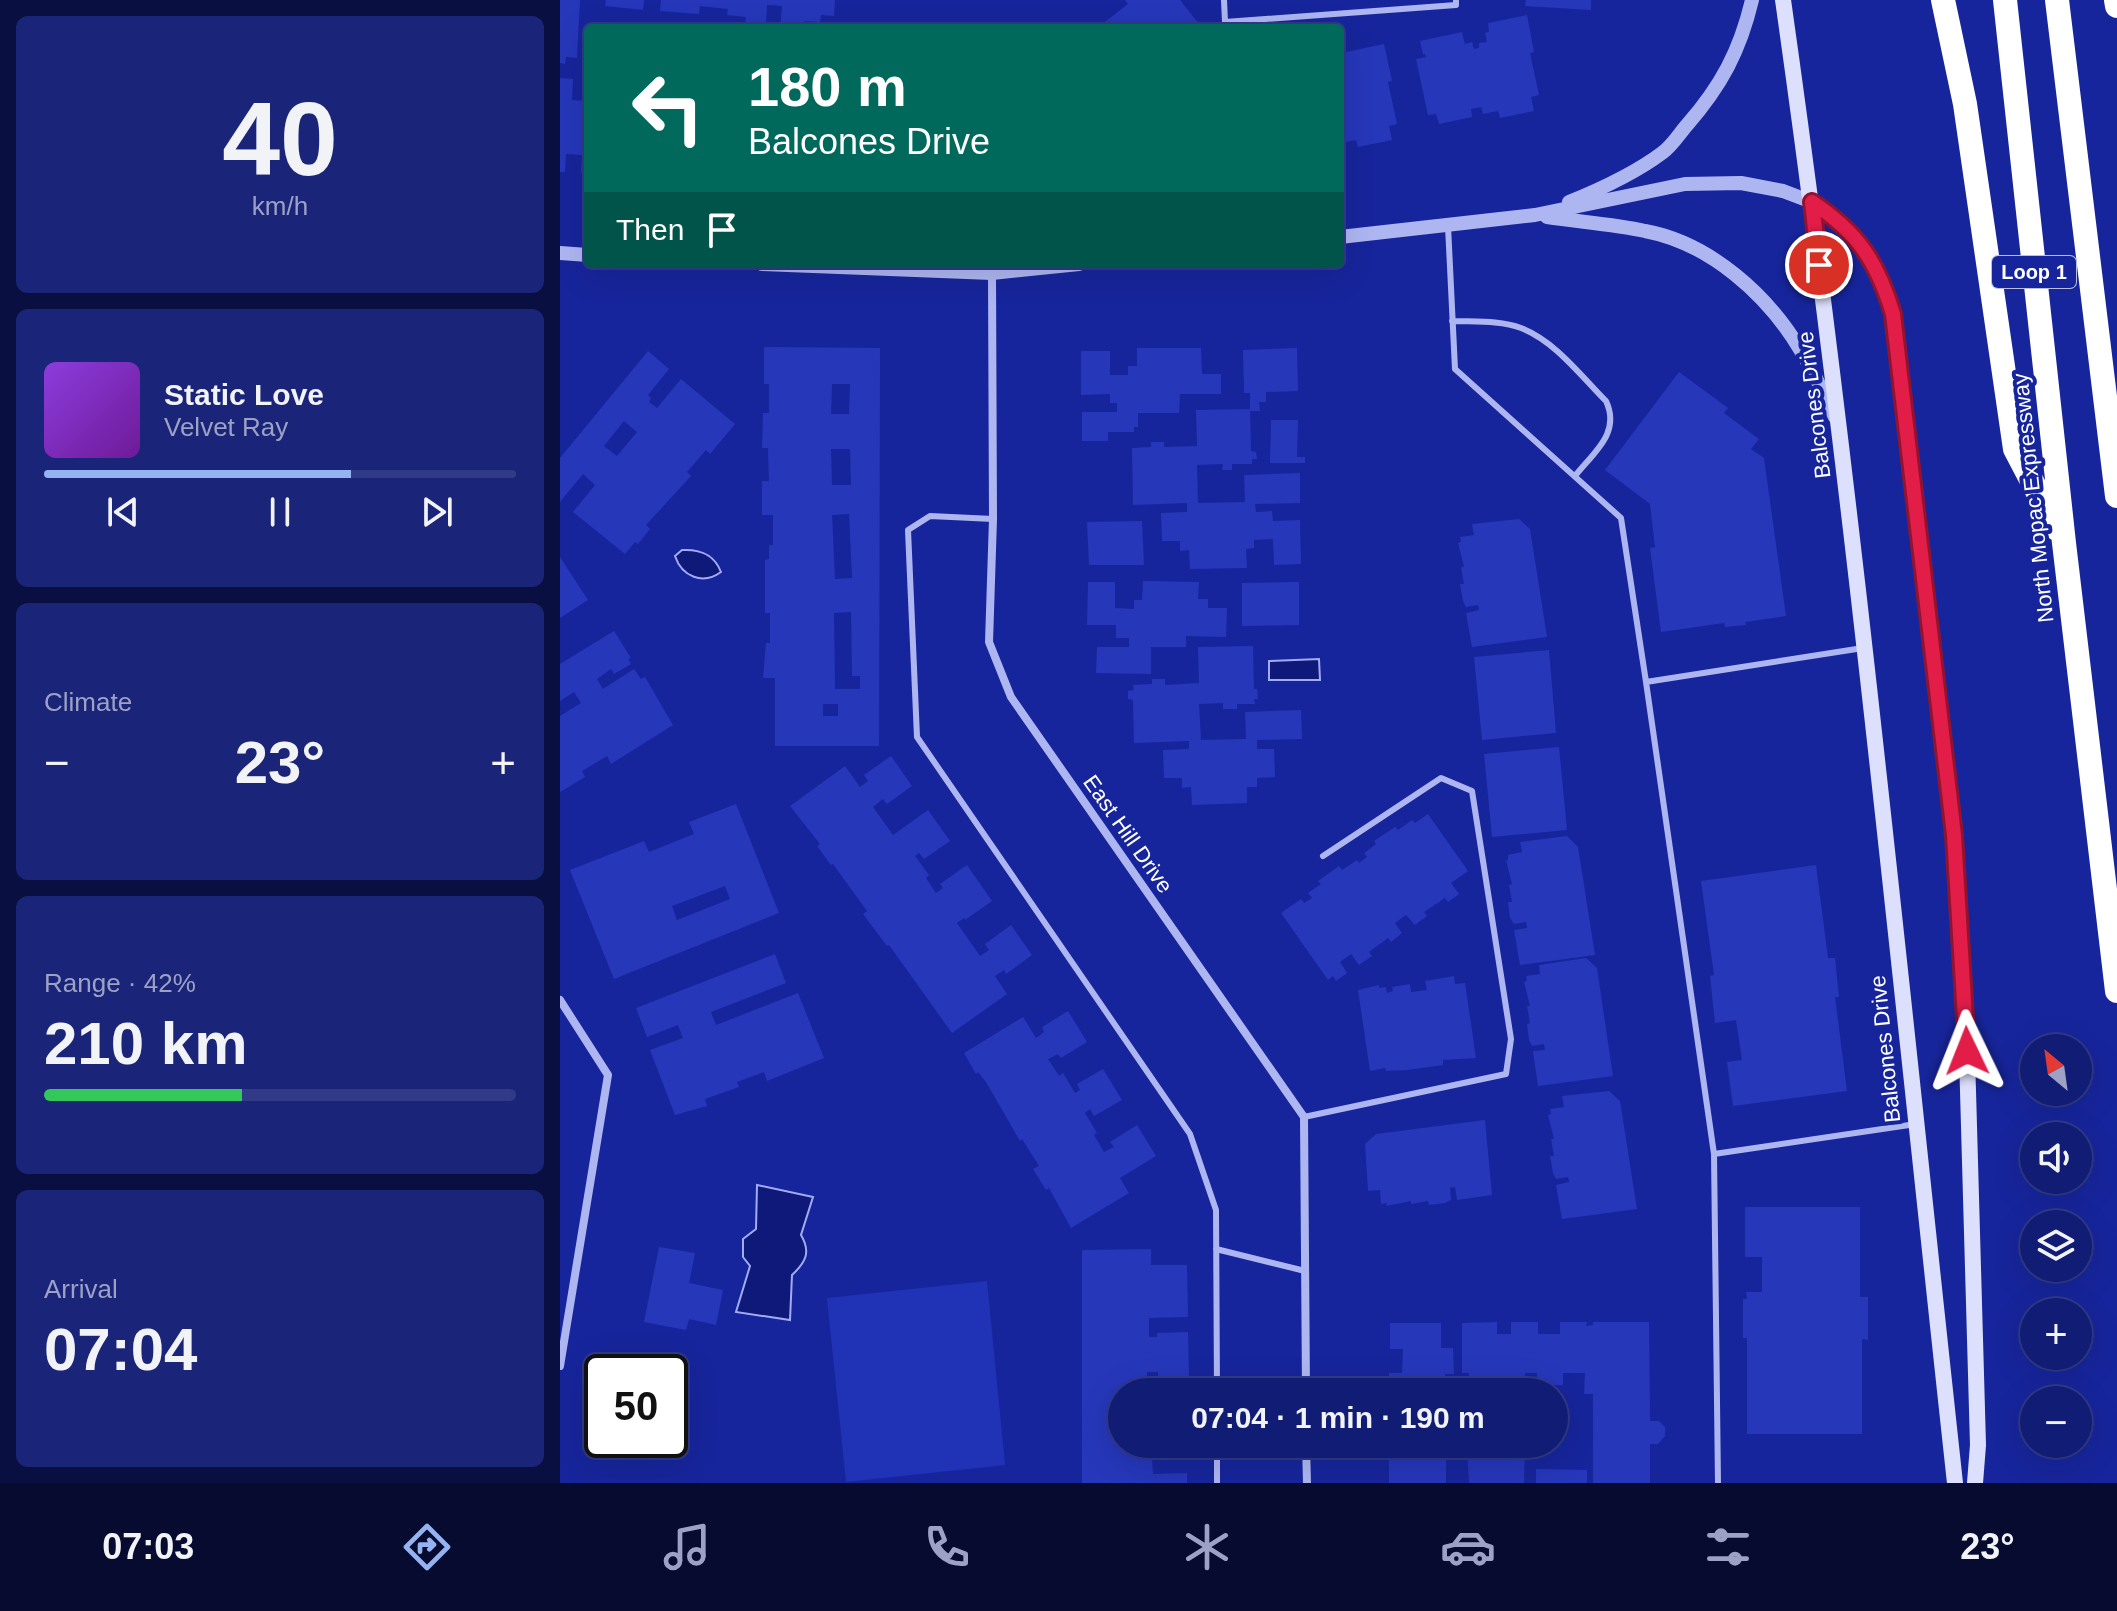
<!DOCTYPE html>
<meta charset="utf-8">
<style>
:root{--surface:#111c75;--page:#1a257a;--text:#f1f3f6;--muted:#9ca1c5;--line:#303a87;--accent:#95b2f1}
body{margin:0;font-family:Arial,sans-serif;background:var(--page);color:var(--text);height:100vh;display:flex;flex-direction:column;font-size:30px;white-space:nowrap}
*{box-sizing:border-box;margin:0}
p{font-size:26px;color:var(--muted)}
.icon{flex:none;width:44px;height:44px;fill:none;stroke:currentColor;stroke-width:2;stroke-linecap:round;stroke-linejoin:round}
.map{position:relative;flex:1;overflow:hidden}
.sheet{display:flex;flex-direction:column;gap:16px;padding:16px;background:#090f40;width:560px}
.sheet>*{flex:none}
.top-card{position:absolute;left:24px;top:24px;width:760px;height:244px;border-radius:8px;box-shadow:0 8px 32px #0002,0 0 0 2px var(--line);background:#00695c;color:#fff;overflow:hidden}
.needle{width:52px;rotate:331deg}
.controls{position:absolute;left:1460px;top:1034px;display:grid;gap:16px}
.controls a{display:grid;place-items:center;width:72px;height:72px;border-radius:50%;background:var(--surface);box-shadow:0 8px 32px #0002,0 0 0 2px var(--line);font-size:40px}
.speed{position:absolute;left:24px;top:1354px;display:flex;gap:16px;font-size:40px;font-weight:700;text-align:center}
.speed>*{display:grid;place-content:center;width:104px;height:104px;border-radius:50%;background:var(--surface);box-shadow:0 8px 32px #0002,0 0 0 2px var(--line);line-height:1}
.speed .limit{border:4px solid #111;border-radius:12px;background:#fff;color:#111}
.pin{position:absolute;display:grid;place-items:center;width:68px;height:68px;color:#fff;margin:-34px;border:4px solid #fff;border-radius:50%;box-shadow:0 2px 8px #0007}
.me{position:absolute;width:88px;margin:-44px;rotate:358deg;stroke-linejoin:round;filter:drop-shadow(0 0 6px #0008)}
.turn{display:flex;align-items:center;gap:28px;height:168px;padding:0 32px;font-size:36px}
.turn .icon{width:104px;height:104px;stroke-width:2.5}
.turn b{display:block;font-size:56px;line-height:68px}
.then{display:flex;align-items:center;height:76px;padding:0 32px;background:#0003;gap:16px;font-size:30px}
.big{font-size:60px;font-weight:600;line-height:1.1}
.sheet .card{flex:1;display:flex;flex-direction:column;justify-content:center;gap:12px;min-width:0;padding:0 28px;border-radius:12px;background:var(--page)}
.sheet .dial{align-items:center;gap:0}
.dial b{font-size:104px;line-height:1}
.song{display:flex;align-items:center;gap:24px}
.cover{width:96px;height:96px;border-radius:12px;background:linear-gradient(135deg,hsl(270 70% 55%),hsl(280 70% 35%))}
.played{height:8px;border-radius:4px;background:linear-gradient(90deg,var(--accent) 65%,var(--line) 65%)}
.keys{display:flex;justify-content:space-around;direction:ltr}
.heat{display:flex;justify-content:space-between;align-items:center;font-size:44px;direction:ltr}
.charge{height:12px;border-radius:6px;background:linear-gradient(90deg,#34c759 42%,var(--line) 0)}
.trip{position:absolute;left:548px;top:1378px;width:460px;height:80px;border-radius:40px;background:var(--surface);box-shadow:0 8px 32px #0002,0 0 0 2px var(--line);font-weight:600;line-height:80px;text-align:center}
.tab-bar{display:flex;height:128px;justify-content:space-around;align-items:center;background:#070b2f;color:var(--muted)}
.tab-bar .icon{width:56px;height:56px}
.tab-bar .active{color:var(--accent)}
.tab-bar b{font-size:36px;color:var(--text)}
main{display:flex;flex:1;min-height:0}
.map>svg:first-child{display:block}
</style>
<main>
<section class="sheet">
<div class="card dial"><b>40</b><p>km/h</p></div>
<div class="card">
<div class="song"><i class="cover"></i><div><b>Static Love</b><p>Velvet Ray</p></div></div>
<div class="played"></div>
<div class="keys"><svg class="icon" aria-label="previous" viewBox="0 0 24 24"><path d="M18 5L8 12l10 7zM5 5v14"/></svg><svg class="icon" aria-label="pause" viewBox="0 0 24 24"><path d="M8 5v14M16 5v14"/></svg><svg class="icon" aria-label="next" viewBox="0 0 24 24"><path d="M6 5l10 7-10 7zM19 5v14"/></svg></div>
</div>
<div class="card"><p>Climate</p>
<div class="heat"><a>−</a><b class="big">23°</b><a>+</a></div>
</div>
<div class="card"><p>Range · 42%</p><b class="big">210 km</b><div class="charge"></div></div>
<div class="card"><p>Arrival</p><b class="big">07:04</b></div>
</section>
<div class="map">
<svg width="1557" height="1483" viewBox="0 0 1557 1483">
<rect width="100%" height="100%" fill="#17259c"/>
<!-- green -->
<path fill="#2032b6" d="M 427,1281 L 445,1465 L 286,1482 L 267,1298 Z"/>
<!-- water -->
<path fill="#0f1979" stroke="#a1acf5" stroke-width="2" d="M 122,550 C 140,549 154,554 161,572 C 143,585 122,577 115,556 Z
M 759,659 L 760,680 L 709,680 L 709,661 Z
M 197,1185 L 253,1197 L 241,1235 C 251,1252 246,1262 232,1275 L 230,1320 L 176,1312 L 190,1266 L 183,1257 L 183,1239 L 196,1229 Z"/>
<!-- building -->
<path fill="#2637ba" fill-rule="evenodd" d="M 0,0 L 20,0 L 17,58 L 6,57 L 5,64 L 0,63 Z
M 46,0 L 84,0 L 83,10 L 45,6 Z
M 101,0 L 275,0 L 274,16 L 261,15 L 260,22 L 244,21 L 244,28 L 220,28 L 222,6 L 207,5 L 206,26 L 185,24 L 186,17 L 167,15 L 168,9 L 140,6 L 139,14 L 100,11 Z
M 565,0 L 620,0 L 639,24 L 633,28 L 537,28 L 568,4 Z
M 966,0 L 1031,0 L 1031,10 L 965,6 Z
M 967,15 L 974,52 L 970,53 L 979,95 L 971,97 L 974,111 L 940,118 L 938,111 L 923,114 L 921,107 L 911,109 L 912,117 L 879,124 L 876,114 L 868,115 L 856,59 L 866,57 L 865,54 L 863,54 L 860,41 L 902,32 L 905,44 L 912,42 L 914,49 L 919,48 L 919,43 L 927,42 L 925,33 L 929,32 L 928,23 Z
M 824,44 L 832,81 L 828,82 L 837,124 L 829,126 L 832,140 L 798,147 L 796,140 L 780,143 L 780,60 L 784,59 L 783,54 L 786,52 Z
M 0,78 L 13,79 L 12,100 L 28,101 L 28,173 L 21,173 L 22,155 L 6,154 L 5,172 L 0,172 Z
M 204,347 L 320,348 L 319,746 L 215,746 L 215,678 L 203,678 L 206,643 L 210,643 L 210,613 L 205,613 L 205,560 L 209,559 L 209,545 L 213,545 L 213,515 L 202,515 L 202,481 L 209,481 L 208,448 L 202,448 L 203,413 L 209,413 L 209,384 L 204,384 ZM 272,384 L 290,384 L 289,414 L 271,414 ZM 271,449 L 290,449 L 291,485 L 272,485 ZM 289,514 L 292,578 L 275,579 L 272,515 ZM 291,612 L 292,676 L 300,676 L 300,689 L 275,689 L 274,613 ZM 263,704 L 278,704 L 278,716 L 263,716 Z
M 577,348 L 641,348 L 642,374 L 661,374 L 661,394 L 620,394 L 619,413 L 578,413 L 578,427 L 574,427 L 574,432 L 548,432 L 548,441 L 522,441 L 522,412 L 557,412 L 557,403 L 550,403 L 550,394 L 521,395 L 521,351 L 550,351 L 550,375 L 568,375 L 568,366 L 577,366 Z
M 737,348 L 738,391 L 706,392 L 706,402 L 699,402 L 700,411 L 690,411 L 690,393 L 684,393 L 683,350 Z
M 88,351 L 109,369 L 88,395 L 91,398 L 89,402 L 97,408 L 121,379 L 175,424 L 150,454 L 146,450 L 127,472 L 131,476 L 86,525 L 90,529 L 78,544 L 75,542 L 65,554 L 13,512 L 35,485 L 23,474 L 0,502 L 0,458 ZM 64,421 L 77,432 L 57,456 L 44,446 Z
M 1119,372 L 1168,408 L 1164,413 L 1199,439 L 1191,449 L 1204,458 L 1226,616 L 1185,622 L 1186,625 L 1165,627 L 1164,623 L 1101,632 L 1090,548 L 1095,547 L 1090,504 L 1045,470 Z
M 690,409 L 691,451 L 696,452 L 697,459 L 692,459 L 692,464 L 672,464 L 672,470 L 662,470 L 663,464 L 637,465 L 638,503 L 685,502 L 684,475 L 740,473 L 740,503 L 695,504 L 696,512 L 712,511 L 713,521 L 740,520 L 741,564 L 714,565 L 713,539 L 694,540 L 694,548 L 686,549 L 687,568 L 630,569 L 629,550 L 620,551 L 620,541 L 602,541 L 601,513 L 627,512 L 627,503 L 573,505 L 572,448 L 591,447 L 591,442 L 604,442 L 604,447 L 637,446 L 636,410 Z
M 711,420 L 738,420 L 737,457 L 745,457 L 745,463 L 710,463 Z
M 959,519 L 970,529 L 987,637 L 912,647 L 906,613 L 919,610 L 918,605 L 906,607 L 903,601 L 900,584 L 904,584 L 901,567 L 904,567 L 898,543 L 901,542 L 900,537 L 914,535 L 912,524 Z
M 582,521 L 584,565 L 529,565 L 527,522 Z
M 0,557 L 28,600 L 0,618 Z
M 583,581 L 639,582 L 638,599 L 648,599 L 648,608 L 667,608 L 666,637 L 626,636 L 626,647 L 591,647 L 591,674 L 536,673 L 537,647 L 569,647 L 569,638 L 556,638 L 556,625 L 527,625 L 528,582 L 555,582 L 555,608 L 574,609 L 574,600 L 582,600 Z
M 739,582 L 739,625 L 682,626 L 682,583 Z
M 54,631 L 71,658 L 68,659 L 71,664 L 54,674 L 51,669 L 37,679 L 43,689 L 74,669 L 81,679 L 85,677 L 113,725 L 51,764 L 47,756 L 22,771 L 25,777 L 0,792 L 0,716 L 21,703 L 14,692 L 0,701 L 0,664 Z
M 693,646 L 694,689 L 697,689 L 698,699 L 694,699 L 695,704 L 677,704 L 677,709 L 663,709 L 663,703 L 639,704 L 641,740 L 686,739 L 685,712 L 741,710 L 742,739 L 697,740 L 697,749 L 714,749 L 715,777 L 697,778 L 697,787 L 687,787 L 687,803 L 632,805 L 631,787 L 622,788 L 622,778 L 604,778 L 603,750 L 629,749 L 629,741 L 574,743 L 573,700 L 568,699 L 568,691 L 574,690 L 573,685 L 592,684 L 592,679 L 605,679 L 605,685 L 639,683 L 638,647 Z
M 989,650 L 996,733 L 922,740 L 914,657 Z
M 999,747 L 1007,830 L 932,837 L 924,754 Z
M 331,756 L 352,786 L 327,804 L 323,799 L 313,807 L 333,835 L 368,810 L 390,841 L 364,859 L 359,853 L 355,856 L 369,875 L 366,878 L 376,893 L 383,888 L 380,884 L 407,865 L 432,901 L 405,920 L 404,918 L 397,923 L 420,956 L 429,950 L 425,944 L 451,925 L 472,955 L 446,974 L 444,970 L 435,976 L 447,994 L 392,1033 L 329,945 L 327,946 L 303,914 L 307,911 L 273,864 L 271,865 L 257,846 L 260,844 L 230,806 L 285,766 L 300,787 L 308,781 L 304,775 Z
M 176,804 L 219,913 L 54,979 L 10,870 L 84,841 L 89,852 L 134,834 L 129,822 ZM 165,886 L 170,899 L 117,920 L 112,906 Z
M 868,814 L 908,871 L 891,883 L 899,894 L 888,902 L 885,898 L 864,912 L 867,916 L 855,925 L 846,915 L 835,923 L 842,933 L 831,942 L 828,938 L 809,952 L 812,956 L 799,965 L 791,954 L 780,962 L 787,973 L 776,981 L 773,976 L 768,980 L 721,913 L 741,899 L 744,903 L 752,898 L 748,893 L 761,884 L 758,881 L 779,866 L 782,870 L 797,860 L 799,863 L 807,857 L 804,853 L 816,844 L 814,841 L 835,827 L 838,830 L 852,820 L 855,823 Z
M 1007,836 L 1018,847 L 1035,955 L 960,965 L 954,930 L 967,928 L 966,922 L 954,924 L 950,918 L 948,902 L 952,902 L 949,885 L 952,884 L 946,860 L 948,860 L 948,855 L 962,852 L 960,842 Z
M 1256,865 L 1268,958 L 1275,958 L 1279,997 L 1275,997 L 1287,1091 L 1173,1106 L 1167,1062 L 1182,1060 L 1176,1020 L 1155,1023 L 1150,976 L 1154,975 L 1141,881 Z
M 215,954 L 226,983 L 151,1012 L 156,1025 L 238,993 L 264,1058 L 207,1081 L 204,1072 L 177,1082 L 179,1087 L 145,1099 L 147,1106 L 115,1115 L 90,1050 L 123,1038 L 118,1025 L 87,1037 L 76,1008 Z
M 1026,958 L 1037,968 L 1053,1076 L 978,1086 L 973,1051 L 985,1050 L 984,1044 L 972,1046 L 969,1040 L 967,1024 L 970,1023 L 967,1006 L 970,1006 L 964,982 L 967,981 L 966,976 L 980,974 L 979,965 Z
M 894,976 L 895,984 L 905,983 L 916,1058 L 883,1060 L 883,1065 L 847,1070 L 826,1071 L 825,1068 L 810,1071 L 798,990 L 819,985 L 819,988 L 826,987 L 827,993 L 833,991 L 832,987 L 850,984 L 851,992 L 867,990 L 865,981 Z
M 508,1011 L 527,1042 L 501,1058 L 498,1054 L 488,1059 L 499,1076 L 503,1073 L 515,1093 L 520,1090 L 517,1084 L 543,1069 L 562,1100 L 534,1116 L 530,1109 L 525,1113 L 537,1133 L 534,1135 L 544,1152 L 554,1147 L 550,1142 L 577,1125 L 596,1156 L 560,1178 L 569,1193 L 511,1228 L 489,1188 L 486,1190 L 473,1169 L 479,1166 L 462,1139 L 460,1141 L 426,1082 L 418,1072 L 416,1074 L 404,1053 L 463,1017 L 476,1038 L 484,1032 L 482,1027 Z
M 1049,1091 L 1060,1101 L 1077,1209 L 1002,1219 L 996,1185 L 1009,1182 L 1008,1177 L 996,1179 L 993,1173 L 990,1156 L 994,1156 L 991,1139 L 994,1139 L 988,1115 L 991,1114 L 990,1109 L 1004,1107 L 1002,1096 Z
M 925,1120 L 932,1195 L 897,1200 L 895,1187 L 890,1188 L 891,1200 L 885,1203 L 869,1205 L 868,1201 L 851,1204 L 851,1201 L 826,1206 L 827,1203 L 821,1204 L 820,1190 L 808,1191 L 805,1144 L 816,1134 Z
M 1185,1207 L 1300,1207 L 1300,1297 L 1308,1297 L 1308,1340 L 1302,1339 L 1302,1434 L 1187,1434 L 1187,1338 L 1183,1338 L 1183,1299 L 1187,1299 L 1186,1292 L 1202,1292 L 1202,1257 L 1185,1257 Z
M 99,1247 L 135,1253 L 129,1283 L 163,1290 L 156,1325 L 129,1319 L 126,1330 L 84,1322 Z
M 591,1249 L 591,1265 L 627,1265 L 628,1317 L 589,1318 L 589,1337 L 597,1337 L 597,1333 L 628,1332 L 629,1377 L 598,1378 L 598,1372 L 587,1372 L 587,1392 L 562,1392 L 562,1444 L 587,1444 L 587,1459 L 592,1459 L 593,1474 L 627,1473 L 627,1483 L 522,1483 L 522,1250 Z
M 937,1322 L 937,1334 L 951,1334 L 951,1322 L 978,1322 L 978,1334 L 1000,1334 L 1000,1322 L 1027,1322 L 1026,1326 L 1033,1325 L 1033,1322 L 1089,1322 L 1090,1421 L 1099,1421 L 1105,1427 L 1105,1436 L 1098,1444 L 1090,1444 L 1090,1483 L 1033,1483 L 1033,1394 L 1024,1394 L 1025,1373 L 1003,1373 L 1003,1385 L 977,1385 L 977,1373 L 965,1373 L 964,1392 L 909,1392 L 909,1373 L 902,1373 L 902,1323 Z
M 830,1323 L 881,1323 L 881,1348 L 893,1348 L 894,1374 L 885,1374 L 885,1392 L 829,1392 L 829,1373 L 842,1373 L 843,1349 L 830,1349 Z
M 829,1444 L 886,1444 L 886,1483 L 829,1483 Z
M 907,1444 L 965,1444 L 964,1483 L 909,1483 Z
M 976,1469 L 1027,1470 L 1027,1483 L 976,1483 Z"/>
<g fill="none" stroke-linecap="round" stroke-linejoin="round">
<!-- service -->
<path stroke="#aeb6f2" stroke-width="6" d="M 664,0 L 665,22 L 896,5 L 896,0
M 888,226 L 895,369 L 1061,518 L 1086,682
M 892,321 C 914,322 940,320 961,328 C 995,341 1021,376 1046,401 C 1061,433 1034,452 1015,476
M 433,519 L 370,516 L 348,530 L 357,737 L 630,1134 L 656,1210 L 657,1392
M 1303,648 L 1086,682 L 1154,1154 L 1356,1124
M 744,1117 L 946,1074 L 951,1039 L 912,791 L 881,778 L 763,856
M 1154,1154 L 1158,1483
M 656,1249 L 745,1271
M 657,1444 L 657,1483"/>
<!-- minor -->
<path stroke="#aeb6f2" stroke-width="8" d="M 432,273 L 433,519 L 429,642 L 451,697 L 744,1117 L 746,1392
M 0,1000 L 48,1075 L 0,1366
M 746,1444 L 747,1483"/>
<!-- tertiary -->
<path stroke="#aeb6f2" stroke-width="14" d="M 1009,202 C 1041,189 1074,174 1102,153 C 1112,146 1119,134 1127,125 C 1161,86 1180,51 1192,0
M 987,217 C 1020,222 1053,224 1085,231 C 1150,243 1208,295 1241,351 C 1254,372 1264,395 1275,417
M 780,237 L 975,215 L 1125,184 L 1181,183 L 1223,191 L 1252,202
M 0,253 L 28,255
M 202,264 L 432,273 L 519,264"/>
<!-- secondary -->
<path stroke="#dde0fc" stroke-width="16" d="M 1223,0 C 1293,493 1341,988 1395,1483
M 1252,202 C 1298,233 1317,261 1333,314 L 1394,835 L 1406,1020 L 1418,1445 L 1415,1483"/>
<!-- motorway -->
<path stroke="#fff" stroke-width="24" d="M 1383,0 L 1405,104 L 1455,449 L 1497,529
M 1445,0 L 1504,543 L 1557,991
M 1497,0 L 1557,496
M 1556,0 L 1557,6"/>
</g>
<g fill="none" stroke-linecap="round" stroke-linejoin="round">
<defs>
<path id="route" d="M 1259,265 L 1252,202 C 1298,233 1317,261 1333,314 L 1394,835 L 1407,1051"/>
</defs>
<!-- route casing -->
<use href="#route" stroke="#92132f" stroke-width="20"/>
<!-- route -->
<use href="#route" stroke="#e11d48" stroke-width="14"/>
</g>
<g text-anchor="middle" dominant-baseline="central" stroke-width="8" stroke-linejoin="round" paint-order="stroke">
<!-- shield labels -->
<rect fill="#17259c" stroke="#b9bee1" stroke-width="2" x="1432" y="256" width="84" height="32" rx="6"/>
<g font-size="20" font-weight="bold" fill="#fff">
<text x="1474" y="272">Loop 1</text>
</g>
<!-- street labels -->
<g font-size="22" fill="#fff" stroke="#17259c">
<text transform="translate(1254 405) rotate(-97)">Balcones Drive</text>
<text transform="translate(1473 498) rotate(-96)">North Mopac Expressway</text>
<text transform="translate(568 834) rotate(55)">East Hill Drive</text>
<text transform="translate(1325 1049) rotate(-96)">Balcones Drive</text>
</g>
</g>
</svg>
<div class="controls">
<a><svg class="needle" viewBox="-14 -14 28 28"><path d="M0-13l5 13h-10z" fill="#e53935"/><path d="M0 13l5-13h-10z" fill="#9ca1c5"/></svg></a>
<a><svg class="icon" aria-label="sound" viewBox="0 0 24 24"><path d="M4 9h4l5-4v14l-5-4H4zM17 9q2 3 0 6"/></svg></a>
<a><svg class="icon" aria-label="layers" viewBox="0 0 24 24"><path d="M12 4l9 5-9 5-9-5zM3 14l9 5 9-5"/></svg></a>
<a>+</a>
<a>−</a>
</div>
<div class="speed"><div class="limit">50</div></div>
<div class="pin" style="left:1259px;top:265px;background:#d93025"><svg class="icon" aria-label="arrive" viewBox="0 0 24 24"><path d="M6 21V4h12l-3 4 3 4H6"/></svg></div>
<svg class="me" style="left:1407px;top:1051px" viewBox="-20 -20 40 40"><path d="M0-17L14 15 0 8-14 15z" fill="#e11d48" stroke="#fff" stroke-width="4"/></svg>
<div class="trip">07:04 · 1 min · 190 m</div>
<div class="top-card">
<div class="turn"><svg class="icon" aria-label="left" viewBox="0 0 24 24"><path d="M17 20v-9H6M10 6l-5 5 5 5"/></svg><div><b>180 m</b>Balcones Drive</div></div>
<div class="then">Then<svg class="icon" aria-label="arrive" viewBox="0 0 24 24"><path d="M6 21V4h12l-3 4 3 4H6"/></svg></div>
</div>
</div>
</main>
<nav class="tab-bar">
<b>07:03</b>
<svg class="icon active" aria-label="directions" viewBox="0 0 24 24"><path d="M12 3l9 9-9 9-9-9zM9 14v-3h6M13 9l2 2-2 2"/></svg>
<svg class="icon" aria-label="music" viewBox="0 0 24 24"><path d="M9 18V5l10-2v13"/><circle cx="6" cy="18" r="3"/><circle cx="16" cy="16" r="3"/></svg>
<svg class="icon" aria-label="phone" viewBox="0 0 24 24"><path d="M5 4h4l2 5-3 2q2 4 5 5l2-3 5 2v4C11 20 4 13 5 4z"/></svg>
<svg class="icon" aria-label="climate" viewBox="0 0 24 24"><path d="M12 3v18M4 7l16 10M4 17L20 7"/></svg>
<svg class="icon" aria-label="car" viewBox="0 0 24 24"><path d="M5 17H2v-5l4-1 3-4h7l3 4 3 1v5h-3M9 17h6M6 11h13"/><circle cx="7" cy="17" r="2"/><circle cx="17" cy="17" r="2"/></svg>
<svg class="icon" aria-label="filters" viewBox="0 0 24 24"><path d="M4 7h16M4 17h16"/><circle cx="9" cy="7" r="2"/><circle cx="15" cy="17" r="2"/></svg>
<b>23°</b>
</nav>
